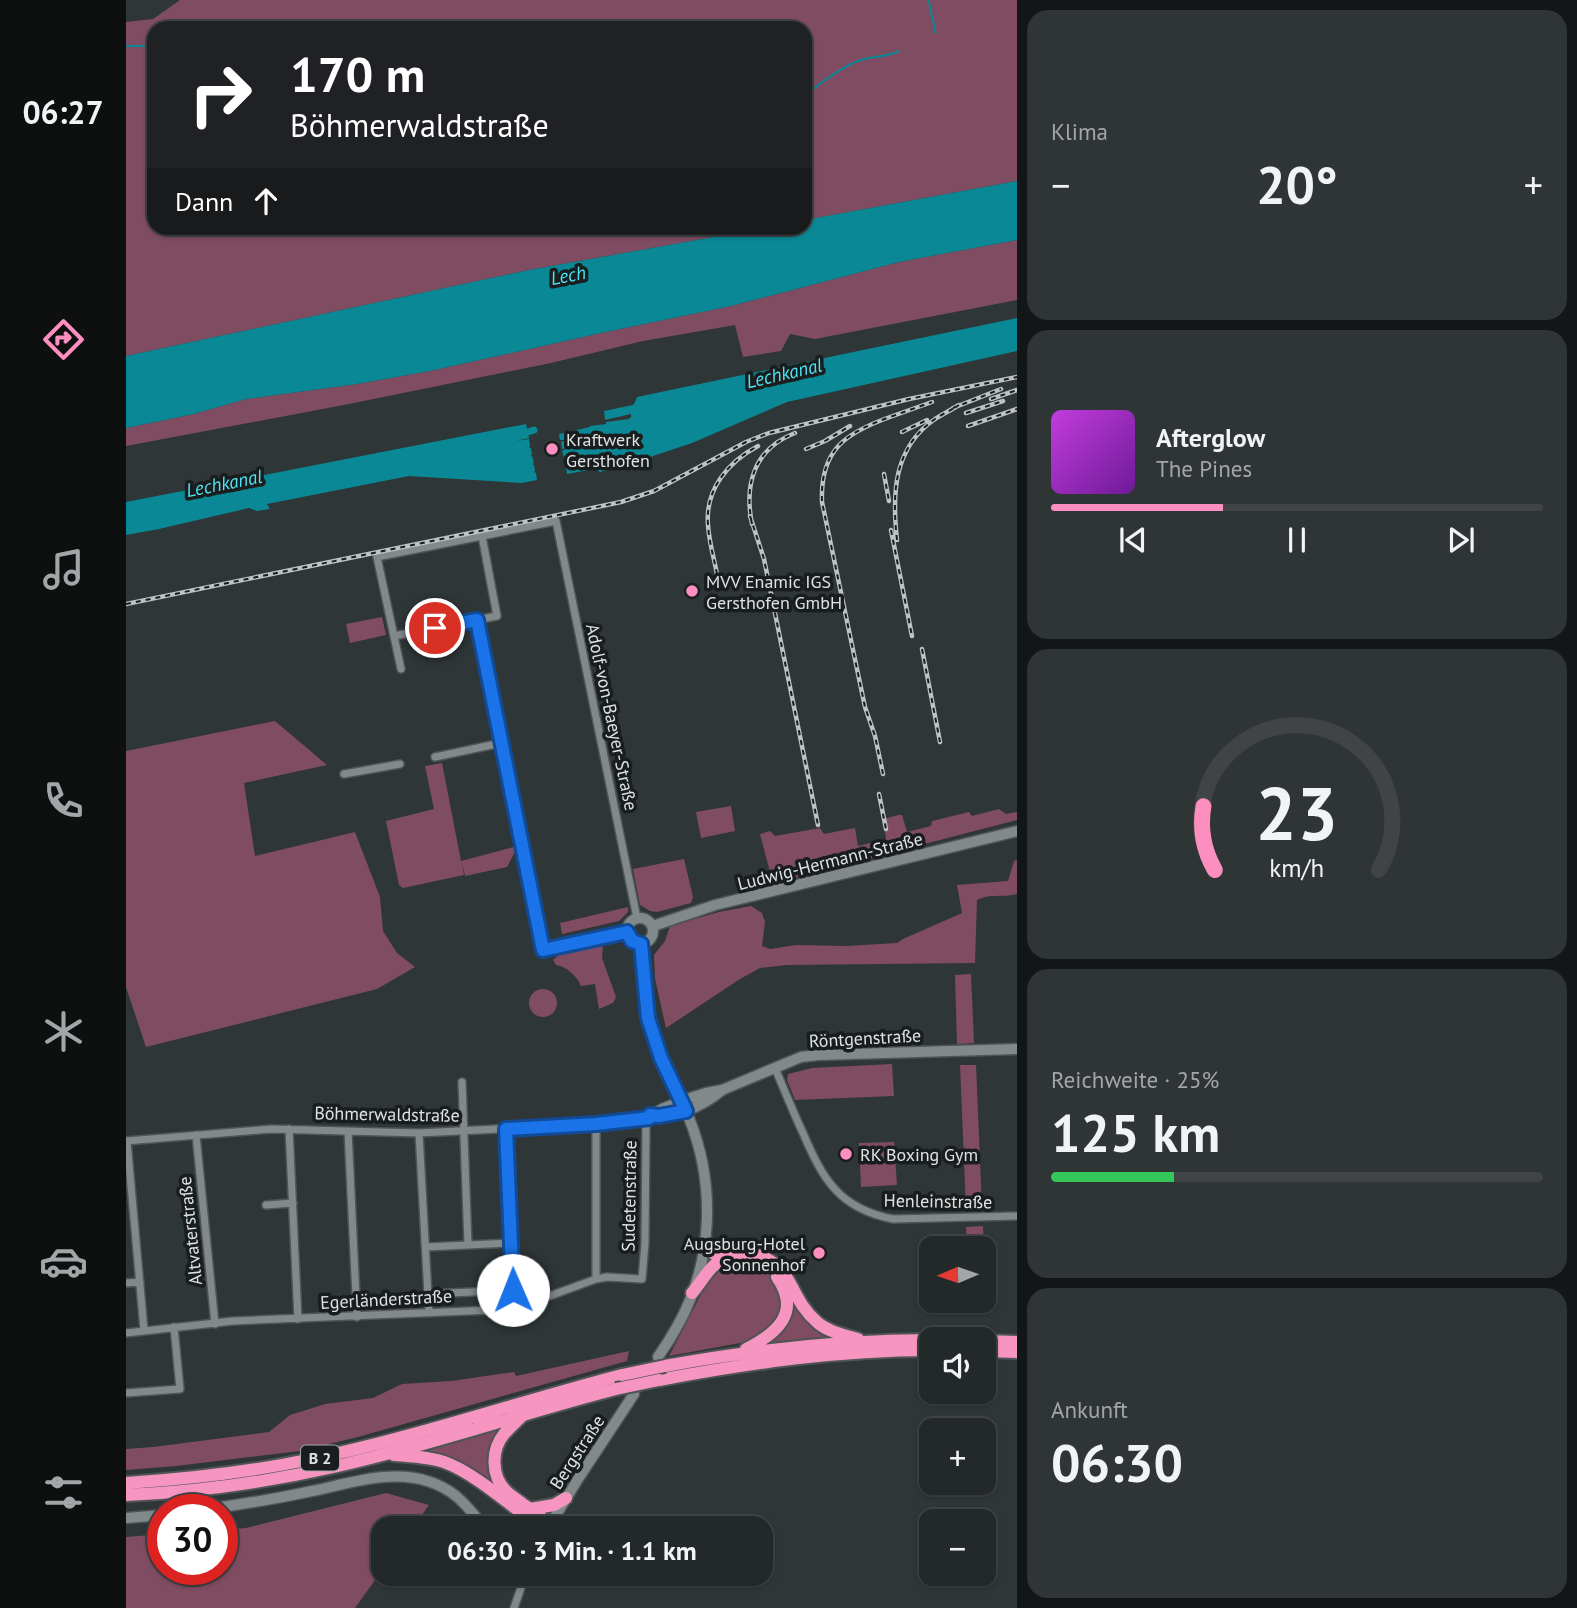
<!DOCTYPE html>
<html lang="de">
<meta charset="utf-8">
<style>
:root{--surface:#232829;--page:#2f3435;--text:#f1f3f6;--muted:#a3a6a8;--line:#404446;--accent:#fd8ec0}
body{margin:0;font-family:"PT Sans",sans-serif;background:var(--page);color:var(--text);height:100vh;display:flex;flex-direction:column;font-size:26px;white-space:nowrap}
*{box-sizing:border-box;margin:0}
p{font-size:23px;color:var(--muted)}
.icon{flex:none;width:38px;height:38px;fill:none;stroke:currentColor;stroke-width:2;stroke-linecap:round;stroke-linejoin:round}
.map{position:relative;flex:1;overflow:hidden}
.panel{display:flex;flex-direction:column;gap:10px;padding:10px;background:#131617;width:560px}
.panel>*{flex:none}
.hud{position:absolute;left:21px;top:21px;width:665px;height:214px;border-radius:21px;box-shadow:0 2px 5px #0004,0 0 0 2px var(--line);background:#202124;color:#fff;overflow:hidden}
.needle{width:46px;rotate:268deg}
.tools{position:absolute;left:793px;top:1236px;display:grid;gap:14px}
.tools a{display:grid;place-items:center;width:77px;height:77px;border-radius:14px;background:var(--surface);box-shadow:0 2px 5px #0004,0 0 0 2px var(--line);font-size:35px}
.speed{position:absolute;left:21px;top:1494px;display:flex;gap:14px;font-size:35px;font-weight:700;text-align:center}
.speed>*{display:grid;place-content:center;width:91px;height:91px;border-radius:50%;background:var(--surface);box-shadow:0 2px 5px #0004,0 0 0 2px var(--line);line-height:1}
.speed .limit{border:10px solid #d22;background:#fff;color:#111}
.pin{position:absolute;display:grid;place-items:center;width:60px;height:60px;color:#fff;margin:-30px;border:4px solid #fff;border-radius:50%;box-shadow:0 2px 7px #0007}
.me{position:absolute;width:77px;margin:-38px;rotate:359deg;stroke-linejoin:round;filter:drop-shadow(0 0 5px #0008)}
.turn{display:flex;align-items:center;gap:24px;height:147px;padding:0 28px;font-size:32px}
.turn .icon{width:91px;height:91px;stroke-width:2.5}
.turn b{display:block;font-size:49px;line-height:60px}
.then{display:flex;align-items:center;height:66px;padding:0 28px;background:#0003;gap:14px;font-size:26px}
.big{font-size:52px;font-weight:700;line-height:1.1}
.panel .widget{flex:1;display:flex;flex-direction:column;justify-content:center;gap:10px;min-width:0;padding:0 24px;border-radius:21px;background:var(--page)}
.panel .dial{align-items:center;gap:0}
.dial svg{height:182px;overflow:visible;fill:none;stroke:var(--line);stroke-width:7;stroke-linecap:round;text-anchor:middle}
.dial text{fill:var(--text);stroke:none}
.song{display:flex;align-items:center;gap:21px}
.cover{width:84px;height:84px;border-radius:10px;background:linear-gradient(135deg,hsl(290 70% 55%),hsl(280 70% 35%))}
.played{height:7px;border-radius:4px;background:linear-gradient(90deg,var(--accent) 35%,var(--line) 35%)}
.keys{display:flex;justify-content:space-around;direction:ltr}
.heat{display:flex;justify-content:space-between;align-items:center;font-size:38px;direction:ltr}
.charge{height:10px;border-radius:5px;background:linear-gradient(90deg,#34c759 25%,var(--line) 0)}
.trip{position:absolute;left:245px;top:1516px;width:402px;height:70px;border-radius:21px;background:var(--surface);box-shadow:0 2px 5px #0004,0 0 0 2px var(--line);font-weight:700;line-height:70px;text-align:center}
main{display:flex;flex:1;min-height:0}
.tabs{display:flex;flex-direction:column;width:126px;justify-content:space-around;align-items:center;background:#0e1010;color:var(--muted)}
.tabs .icon{width:49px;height:49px}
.tabs .on{color:var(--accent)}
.tabs b{font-size:32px;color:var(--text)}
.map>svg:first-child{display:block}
</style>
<main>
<nav class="tabs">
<b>06:27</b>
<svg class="icon on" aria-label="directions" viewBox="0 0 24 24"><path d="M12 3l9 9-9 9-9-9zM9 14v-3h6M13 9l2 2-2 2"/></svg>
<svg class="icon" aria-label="music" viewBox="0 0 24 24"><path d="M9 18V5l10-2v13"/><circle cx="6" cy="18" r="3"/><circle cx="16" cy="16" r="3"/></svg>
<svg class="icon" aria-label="phone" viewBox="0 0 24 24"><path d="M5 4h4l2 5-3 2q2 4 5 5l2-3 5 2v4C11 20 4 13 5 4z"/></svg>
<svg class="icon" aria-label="climate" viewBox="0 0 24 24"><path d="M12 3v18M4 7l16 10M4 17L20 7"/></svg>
<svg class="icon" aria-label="car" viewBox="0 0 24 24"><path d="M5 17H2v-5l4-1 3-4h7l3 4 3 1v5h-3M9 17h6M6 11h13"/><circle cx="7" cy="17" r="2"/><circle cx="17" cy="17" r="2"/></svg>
<svg class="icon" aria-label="filters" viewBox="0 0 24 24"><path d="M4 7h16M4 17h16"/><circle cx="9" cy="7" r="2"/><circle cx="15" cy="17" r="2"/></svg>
</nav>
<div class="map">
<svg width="891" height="1608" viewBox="0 0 891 1608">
<rect width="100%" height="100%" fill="#2f3637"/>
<!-- green -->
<path fill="#7f4c62" d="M 54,0 L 891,0 L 891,181 L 679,220 L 679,28 L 28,28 L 28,228 L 638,228 L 403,270 L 0,356 L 0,22 L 27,19 Z
M 891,240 L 891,300 L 689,339 L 664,334 L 655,351 L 617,357 L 609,325 L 517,341 L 425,363 L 223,404 L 0,446 L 0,428 L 68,414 L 120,399 L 231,384 L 304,371 L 475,333 L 605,306 L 773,262 Z
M 256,617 L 260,635 L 224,643 L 220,624 Z
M 149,721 L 201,765 L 118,783 L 129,856 L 229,832 L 254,897 L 257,931 L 271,953 L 289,967 L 251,989 L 20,1047 L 0,987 L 0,751 Z
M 316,763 L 335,861 L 391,846 L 391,848 L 381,867 L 339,876 L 336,863 L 338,875 L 277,888 L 273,885 L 260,821 L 308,809 L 299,766 Z
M 605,806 L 609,831 L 575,838 L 570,812 Z
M 873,809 L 880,814 L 891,812 L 891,820 L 652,882 L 646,880 L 634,834 L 644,831 L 649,836 L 694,828 L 698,834 L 729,828 L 732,846 L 760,839 L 757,819 L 773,815 L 776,815 L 781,832 L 805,826 L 806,821 L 843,812 L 846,816 Z
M 558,859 L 567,897 L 565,903 L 531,912 L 524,911 L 514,905 L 507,869 Z
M 891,860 L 891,894 C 875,898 865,893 851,900 L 849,963 L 661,965 L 634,968 L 614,979 L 540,1028 L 529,979 L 528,955 L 539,941 L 544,926 L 593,912 L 625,906 L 636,913 L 639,922 L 636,946 L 644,949 L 670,945 L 721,946 L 771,943 L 777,939 L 836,913 L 831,885 L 882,881 L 888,861 Z
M 502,907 L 502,912 L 493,921 L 436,934 L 434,923 Z
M 471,945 L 477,946 L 476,958 L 490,997 L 487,1003 L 473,1009 L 469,984 L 455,986 C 450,975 441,967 430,965 L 427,960 L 434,954 Z
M 845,974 L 848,1043 L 831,1044 L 829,975 Z
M403 1003a14 14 0 1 1 28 0a14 14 0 1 1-28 0Z
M 766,1064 L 768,1096 L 669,1100 L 661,1080 L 662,1074 L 686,1068 Z
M 834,1065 L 850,1065 L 856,1209 L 840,1210 Z
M 768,1142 L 771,1185 L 735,1187 L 733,1143 Z
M 857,1226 L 860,1314 L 843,1315 L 843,1300 L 858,1300 L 858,1248 L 841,1248 L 840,1227 Z
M 606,1252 C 617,1254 628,1255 638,1260 C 661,1271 666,1299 682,1317 C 689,1326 699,1331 709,1336 L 638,1343 C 646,1338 654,1332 658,1324 C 670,1302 660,1273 638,1262 C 628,1257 617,1256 606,1254 Z
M 608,1261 L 633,1267 L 646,1277 L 651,1284 L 656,1305 L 651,1322 L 625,1341 L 543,1356 L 586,1273 L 592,1265 Z
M 503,1351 L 501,1361 L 232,1437 L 174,1451 L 50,1466 L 0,1470 L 0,1449 L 27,1447 L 143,1432 L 164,1415 L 199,1404 L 247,1398 L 276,1384 L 325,1381 L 388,1372 L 390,1376 Z
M 384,1424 L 377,1430 L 372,1486 L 291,1452 Z
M 260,1493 L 303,1505 L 287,1528 L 257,1528 L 257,1569 L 229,1608 L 0,1608 L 0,1537 L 37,1534 L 37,1570 L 96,1570 L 96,1530 L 120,1528 Z"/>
<!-- water -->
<path fill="#0b8895" d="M 891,181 L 891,240 L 773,262 L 605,306 L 475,333 L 304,371 L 231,384 L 120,399 L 68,414 L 0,428 L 0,356 L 403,270 L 638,228 L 679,228 L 679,220 Z
M 891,318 L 891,351 L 661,402 L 566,443 L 491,468 L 474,472 L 469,469 L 470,466 L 468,465 L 468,469 L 441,474 L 440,467 L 445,465 L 439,465 L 438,459 L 444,457 L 438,457 L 436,451 L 442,448 L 436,449 L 435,442 L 440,440 L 434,440 L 433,434 L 464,427 L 464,426 L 480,424 L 480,422 L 503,419 L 505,417 L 505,414 L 479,420 L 478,411 L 507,405 L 509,402 L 511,397 Z
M 400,424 L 403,438 L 390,441 L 403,439 L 404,446 L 403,448 L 405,448 L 406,455 L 404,456 L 406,456 L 408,463 L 406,464 L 408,465 L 409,471 L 408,472 L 410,473 L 411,480 L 396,483 L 283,476 L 141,504 L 144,509 L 131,511 L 123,508 L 33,529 L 0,535 L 0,502 Z"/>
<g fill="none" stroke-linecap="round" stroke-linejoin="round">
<!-- stream -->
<path stroke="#0b8895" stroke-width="2" d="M 803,0 C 803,12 809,21 809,33
M 0,46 L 28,46
M 679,95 C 694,84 718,65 735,60 C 748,56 761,57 773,51"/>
<!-- canal -->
<path stroke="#0b8895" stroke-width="7" d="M 402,432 L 408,430"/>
<defs>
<path id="street" d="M 356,536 L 430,521 L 511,918
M 351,619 L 417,950 L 501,932
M 268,636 L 371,616 L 356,536 L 251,557 L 275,669
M 309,757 L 375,743
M 218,774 L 274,764
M 649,1068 C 658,1089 667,1112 677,1133 C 697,1180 714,1209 767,1219 L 891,1216
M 336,1082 L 342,1245
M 524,1115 L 533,1116 L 560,1111
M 470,1124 L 470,1279
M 163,1129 L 172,1319
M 380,1129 L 388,1309
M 222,1131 L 231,1317
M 293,1133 L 303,1313
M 70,1135 L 89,1324
M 0,1141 L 145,1129 L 293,1133 L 470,1124 L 523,1118
M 1,1141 L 18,1330
M 140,1205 L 167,1203
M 300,1247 L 386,1243
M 0,1283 L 14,1282
M 359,1292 L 360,1311
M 302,1294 L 387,1290
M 0,1333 L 107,1321 L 388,1309 L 470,1279 L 481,1277 L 516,1279 L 519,1243 L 520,1125 C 525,1109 540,1105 555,1101
M 0,1393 L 54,1389 L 48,1327
M 388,1608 L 400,1573"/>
<path id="secondary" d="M501 931a13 13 0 1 1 26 0a13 13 0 1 1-26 0Z
M 527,926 L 589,905 L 891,831
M 515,944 C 517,969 517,995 522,1019 C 531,1054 549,1085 563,1118 C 590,1185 587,1262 552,1325 C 546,1336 539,1347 532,1357
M 555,1101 L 580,1093 L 596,1090 L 675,1057 L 692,1055 L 891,1049
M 560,1111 C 574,1106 584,1100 595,1091
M 75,1510 C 112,1505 149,1499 186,1491 C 234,1481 286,1462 330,1496 C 341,1505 350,1517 359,1528
M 0,1518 L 37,1515
M 422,1528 L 452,1479 L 508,1394"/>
<path id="highway" d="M 579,1248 C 592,1245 603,1249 616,1251 C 673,1262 657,1293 692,1323 C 703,1332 718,1335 732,1339
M 579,1248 L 590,1255 L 614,1258
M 566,1293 C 578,1279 584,1264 601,1257
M 858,1341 L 891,1342
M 620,1349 C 650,1334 676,1313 651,1277
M 858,1351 L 891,1352
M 539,1366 C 627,1350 716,1340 805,1340
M 533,1380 C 623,1363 713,1350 805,1350
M 398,1414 C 391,1421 384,1427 378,1434 C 365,1450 365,1476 380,1491 C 385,1496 392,1500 398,1505 C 408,1512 418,1516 421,1528
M 268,1455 C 285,1456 302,1457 318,1462 C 347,1472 384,1505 410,1524 L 419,1528
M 0,1483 C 63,1479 124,1472 186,1459 C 291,1437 392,1402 496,1375
M 0,1495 C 71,1492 142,1482 212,1466 C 305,1445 397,1413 490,1389
M 404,1509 L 428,1505 L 440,1498"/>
</defs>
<!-- street casing -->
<use href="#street" stroke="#4f5455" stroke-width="10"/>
<!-- secondary casing -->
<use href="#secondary" stroke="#4f5455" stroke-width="13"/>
<!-- highway casing -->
<use href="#highway" stroke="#4f5455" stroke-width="16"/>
<!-- street -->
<use href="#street" stroke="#82898a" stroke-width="7"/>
<!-- secondary -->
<use href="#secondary" stroke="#82898a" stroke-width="10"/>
<!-- highway -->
<use href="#highway" stroke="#f595c0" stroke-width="12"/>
<defs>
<path id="rail" d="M 865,399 L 891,390
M 827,408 L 875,389
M 840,413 L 877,401
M 842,426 L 891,409
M 776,432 L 801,420
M 680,449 L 699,441 L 724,426
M 758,474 L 763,501
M 624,516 L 638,559 L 692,825
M 626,524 C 618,484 628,449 669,433
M 765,530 L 786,636
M 771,540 C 766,494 767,448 809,419 C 817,414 825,410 833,405
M 591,574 C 588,558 583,542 582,525 C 579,489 602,462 632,446
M 0,604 L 495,502 L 528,491 L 620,442 L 643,433 L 783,399 L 891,377
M 796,649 L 814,742
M 757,774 L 749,736 L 739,707 L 696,502 C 694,450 719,433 764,417 C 778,412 792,407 806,402
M 753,794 L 760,829"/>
</defs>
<!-- rail casing -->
<use href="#rail" stroke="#bdc2c3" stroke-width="4.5"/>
<!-- rail -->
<use href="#rail" stroke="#1a1d1d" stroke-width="2" stroke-dasharray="5" stroke-linecap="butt"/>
<defs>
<path id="highway-bridge" d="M 496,1375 L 539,1366
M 490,1389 L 533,1380"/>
</defs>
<!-- highway-bridge casing -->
<use href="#highway-bridge" stroke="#4f5455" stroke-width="16" stroke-linecap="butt"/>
<!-- highway-bridge -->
<use href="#highway-bridge" stroke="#f595c0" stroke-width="12"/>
</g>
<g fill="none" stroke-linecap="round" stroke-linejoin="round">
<defs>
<path id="route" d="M 309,628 L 351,620 L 417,950 L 501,932 L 506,941 L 515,944 L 522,1018 L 535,1058 L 560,1111 L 533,1116 L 524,1115 L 523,1118 L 470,1124 L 380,1129 L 387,1290"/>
</defs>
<!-- route casing -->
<use href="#route" stroke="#114b97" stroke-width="18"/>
<!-- route -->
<use href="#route" stroke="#1a73e8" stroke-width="12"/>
</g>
<!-- markers -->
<g fill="#fd8ec0" stroke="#1a1d1d" stroke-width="2.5">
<circle cx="426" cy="449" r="7"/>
<circle cx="566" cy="591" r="7"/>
<circle cx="720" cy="1154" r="7"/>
<circle cx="693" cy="1253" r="7"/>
</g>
<g text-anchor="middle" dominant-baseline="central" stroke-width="7" stroke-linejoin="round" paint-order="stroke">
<!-- shield labels -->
<rect fill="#1a1d1d" stroke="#a3a7a8" stroke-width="2" x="175" y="1445.5" width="38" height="25" rx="5"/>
<g font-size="16" font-weight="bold" fill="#dee2e3">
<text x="194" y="1458">B 2</text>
</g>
<!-- poi labels -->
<g font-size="18" fill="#dee2e3" stroke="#1a1d1d" text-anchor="start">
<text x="440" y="439">Kraftwerk<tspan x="440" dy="21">Gersthofen</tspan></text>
<text x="580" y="581">MVV Enamic IGS<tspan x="580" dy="21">Gersthofen GmbH</tspan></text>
<text x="734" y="1154">RK Boxing Gym</text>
<text x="679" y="1243" text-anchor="end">Augsburg-Hotel<tspan x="679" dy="21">Sonnenhof</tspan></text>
</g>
<!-- street labels -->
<g font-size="18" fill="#dee2e3" stroke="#1a1d1d">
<text transform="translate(486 717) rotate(78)">Adolf-von-Baeyer-Straße</text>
<text transform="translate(704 861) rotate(-14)">Ludwig-Hermann-Straße</text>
<text transform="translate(739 1038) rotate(-3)">Röntgenstraße</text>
<text transform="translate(261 1114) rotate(1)">Böhmerwaldstraße</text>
<text transform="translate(503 1196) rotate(-89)">Sudetenstraße</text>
<text transform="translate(812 1201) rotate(1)">Henleinstraße</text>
<text transform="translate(64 1231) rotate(-96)">Altvaterstraße</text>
<text transform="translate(260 1299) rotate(-3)">Egerländerstraße</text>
<text transform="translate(451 1452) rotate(-57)">Bergstraße</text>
</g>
<!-- water labels -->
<g font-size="19" font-style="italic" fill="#4de5f6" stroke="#1a1d1d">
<text transform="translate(442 275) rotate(-11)">Lech</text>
<text transform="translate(658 373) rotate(-13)">Lechkanal</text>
<text transform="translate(98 483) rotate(-11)">Lechkanal</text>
</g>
</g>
</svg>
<div class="tools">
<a><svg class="needle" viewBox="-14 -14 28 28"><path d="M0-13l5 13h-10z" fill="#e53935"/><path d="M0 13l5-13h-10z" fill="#a3a6a8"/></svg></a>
<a><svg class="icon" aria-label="sound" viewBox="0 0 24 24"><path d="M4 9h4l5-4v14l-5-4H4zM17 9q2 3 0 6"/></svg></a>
<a>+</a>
<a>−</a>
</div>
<div class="speed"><div class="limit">30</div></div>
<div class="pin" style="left:309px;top:628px;background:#d93025"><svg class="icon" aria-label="arrive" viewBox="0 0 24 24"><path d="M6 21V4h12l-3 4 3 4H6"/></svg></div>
<svg class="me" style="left:387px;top:1290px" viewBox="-20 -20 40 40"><circle r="19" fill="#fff"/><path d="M0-13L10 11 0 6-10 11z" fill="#1a73e8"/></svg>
<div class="trip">06:30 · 3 Min. · 1.1 km</div>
<div class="hud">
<div class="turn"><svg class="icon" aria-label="right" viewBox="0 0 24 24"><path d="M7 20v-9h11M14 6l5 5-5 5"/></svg><div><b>170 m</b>Böhmerwaldstraße</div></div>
<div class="then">Dann<svg class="icon" aria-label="ahead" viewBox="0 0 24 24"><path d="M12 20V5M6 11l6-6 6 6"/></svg></div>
</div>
</div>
<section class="panel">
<div class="widget"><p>Klima</p>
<div class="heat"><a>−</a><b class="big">20°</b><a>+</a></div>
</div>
<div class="widget">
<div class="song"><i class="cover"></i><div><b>Afterglow</b><p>The Pines</p></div></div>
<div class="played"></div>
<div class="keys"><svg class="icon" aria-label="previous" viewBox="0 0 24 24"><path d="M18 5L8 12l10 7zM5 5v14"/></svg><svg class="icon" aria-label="pause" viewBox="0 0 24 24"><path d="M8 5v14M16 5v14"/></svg><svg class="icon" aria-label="next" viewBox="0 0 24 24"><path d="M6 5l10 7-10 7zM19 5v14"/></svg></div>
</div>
<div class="widget dial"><svg viewBox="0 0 100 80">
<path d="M14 69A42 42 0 1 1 86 69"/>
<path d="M14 69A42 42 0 0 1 9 41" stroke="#fd8ec0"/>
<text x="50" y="56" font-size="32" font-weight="700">23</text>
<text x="50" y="72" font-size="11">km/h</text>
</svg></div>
<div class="widget"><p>Reichweite · 25%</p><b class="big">125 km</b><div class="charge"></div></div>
<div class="widget"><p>Ankunft</p><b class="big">06:30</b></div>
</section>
</main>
